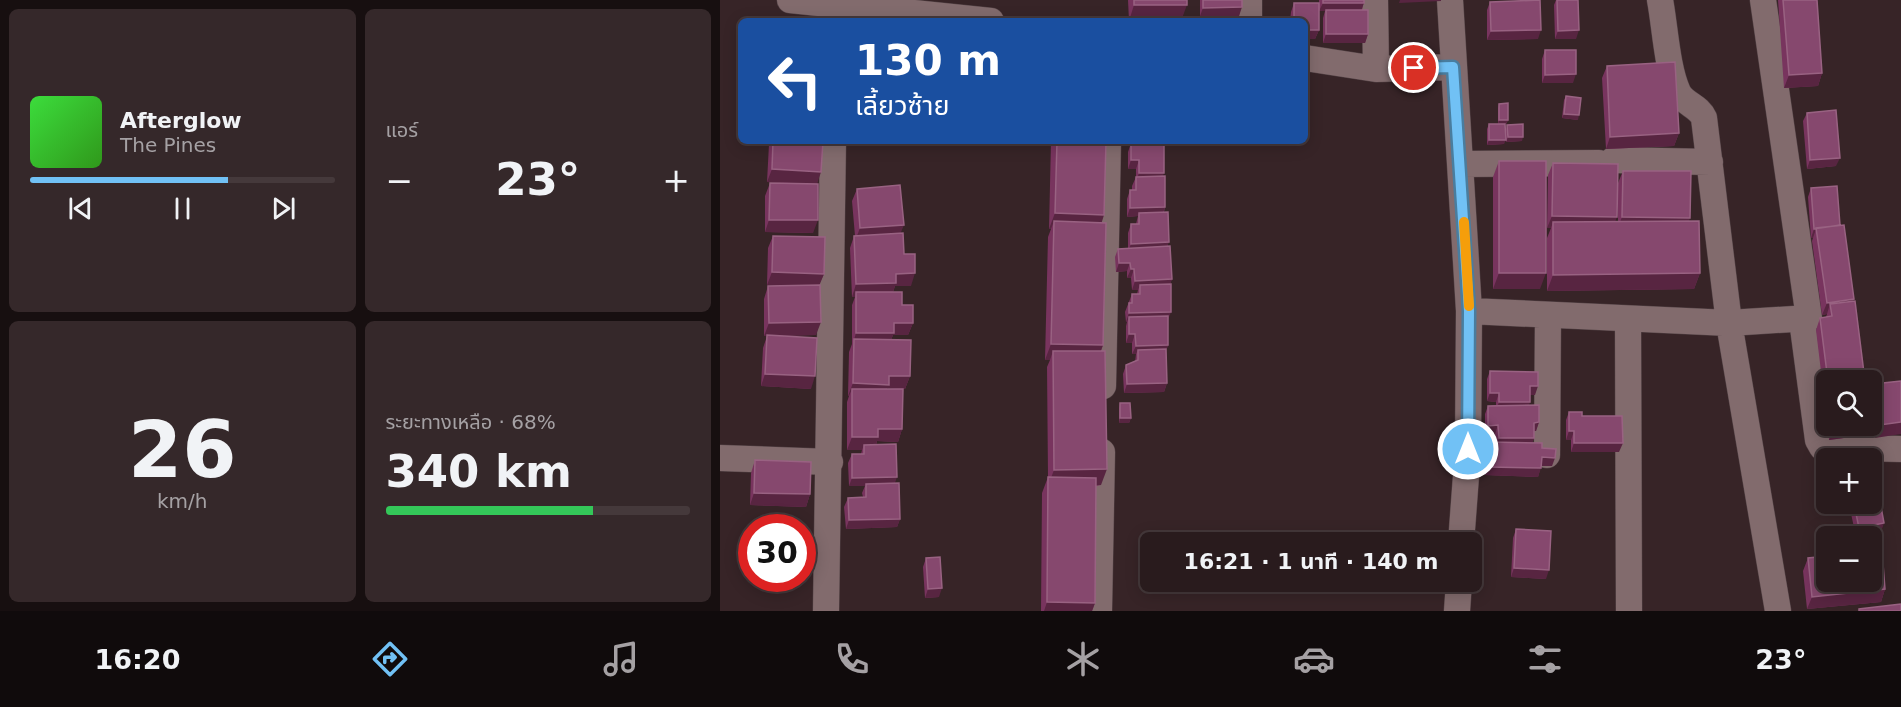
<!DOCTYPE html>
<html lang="th">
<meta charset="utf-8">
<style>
:root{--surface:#291b1d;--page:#35282a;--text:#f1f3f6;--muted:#a5a1a4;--line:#45393b;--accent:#71c1f5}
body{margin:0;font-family:"DejaVu Sans","Noto Sans Thai",sans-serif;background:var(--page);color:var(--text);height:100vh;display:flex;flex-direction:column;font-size:22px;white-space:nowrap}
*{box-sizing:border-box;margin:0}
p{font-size:20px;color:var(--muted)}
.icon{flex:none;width:33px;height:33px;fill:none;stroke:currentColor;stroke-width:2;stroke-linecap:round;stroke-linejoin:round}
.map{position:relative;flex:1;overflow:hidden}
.details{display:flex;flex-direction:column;gap:9px;padding:9px;background:#170f10;width:720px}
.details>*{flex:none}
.guide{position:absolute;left:18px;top:18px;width:570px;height:126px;border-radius:9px;box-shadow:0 3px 15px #0003,0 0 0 2px var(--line);background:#1a4fa0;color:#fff;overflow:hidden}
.controls{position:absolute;left:1096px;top:370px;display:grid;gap:12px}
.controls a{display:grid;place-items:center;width:66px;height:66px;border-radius:9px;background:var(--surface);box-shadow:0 3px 15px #0003,0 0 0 2px var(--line);font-size:30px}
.speed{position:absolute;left:18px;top:514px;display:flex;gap:12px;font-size:30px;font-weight:700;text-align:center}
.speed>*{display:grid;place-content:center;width:78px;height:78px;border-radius:50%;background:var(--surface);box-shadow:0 3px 15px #0003,0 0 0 2px var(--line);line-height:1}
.speed .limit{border:9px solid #d22;background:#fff;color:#111}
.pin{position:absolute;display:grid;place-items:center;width:51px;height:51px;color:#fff;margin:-26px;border:3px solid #fff;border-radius:50%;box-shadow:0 2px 6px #0007}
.me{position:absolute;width:66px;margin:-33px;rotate:0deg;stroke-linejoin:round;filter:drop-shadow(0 0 4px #0008)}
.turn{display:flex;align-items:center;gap:21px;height:126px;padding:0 18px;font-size:27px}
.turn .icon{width:78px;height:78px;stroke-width:2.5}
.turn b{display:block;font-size:42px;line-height:51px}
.big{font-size:45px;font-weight:700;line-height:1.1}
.details .card{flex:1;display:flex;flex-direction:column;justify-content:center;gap:9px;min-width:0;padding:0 21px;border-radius:9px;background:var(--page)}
.details .dial{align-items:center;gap:0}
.dial b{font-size:78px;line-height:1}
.song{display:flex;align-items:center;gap:18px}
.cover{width:72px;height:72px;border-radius:9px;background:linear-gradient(135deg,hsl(120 70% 55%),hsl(110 70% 35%))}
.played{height:6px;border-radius:3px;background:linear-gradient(90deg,var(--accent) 65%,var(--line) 65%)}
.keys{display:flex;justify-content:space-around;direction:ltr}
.heat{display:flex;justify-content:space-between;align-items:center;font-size:33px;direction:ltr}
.charge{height:9px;border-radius:4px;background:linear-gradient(90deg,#34c759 68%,var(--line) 0)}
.details .tiles{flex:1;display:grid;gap:9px;grid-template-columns:repeat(2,1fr)}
.trip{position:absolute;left:420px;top:532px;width:342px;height:60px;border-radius:9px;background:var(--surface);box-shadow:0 3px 15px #0003,0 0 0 2px var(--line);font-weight:700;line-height:60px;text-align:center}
.dock{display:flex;height:96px;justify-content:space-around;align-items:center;background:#100b0c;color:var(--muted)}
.dock .icon{width:42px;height:42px}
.dock .selected{color:var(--accent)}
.dock b{font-size:27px;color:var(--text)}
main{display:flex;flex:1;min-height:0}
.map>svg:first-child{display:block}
</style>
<main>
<section class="details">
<div class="tiles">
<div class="card">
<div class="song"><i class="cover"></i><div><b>Afterglow</b><p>The Pines</p></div></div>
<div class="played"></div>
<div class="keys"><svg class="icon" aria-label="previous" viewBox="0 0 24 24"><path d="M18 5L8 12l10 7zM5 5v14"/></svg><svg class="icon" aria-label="pause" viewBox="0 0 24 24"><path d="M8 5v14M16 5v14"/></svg><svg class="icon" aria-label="next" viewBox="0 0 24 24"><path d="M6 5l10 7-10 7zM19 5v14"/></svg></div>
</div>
<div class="card"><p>แอร์</p>
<div class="heat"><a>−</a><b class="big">23°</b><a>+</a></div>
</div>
<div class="card dial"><b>26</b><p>km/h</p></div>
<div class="card"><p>ระยะทางเหลือ · 68%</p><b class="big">340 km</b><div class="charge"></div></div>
</div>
</section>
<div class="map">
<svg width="1181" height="611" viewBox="0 0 1181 611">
<rect width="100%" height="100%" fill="#372427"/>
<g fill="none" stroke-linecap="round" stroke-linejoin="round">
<defs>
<path id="minor" d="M 70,0 L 271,21
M 655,0 L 656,69
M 730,0 L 749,311 L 748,449 L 741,543
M 940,0 C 945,26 947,69 958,92 C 964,104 979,106 984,118 L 1009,323 L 1058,611
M 529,21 L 529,0
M 585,58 L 656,69 L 733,67
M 893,160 L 990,162
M 741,164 L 879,163
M 749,311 L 1009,323 L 1089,318 L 1043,0
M 908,319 L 909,611
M 1082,320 L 1098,440 L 1102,447 L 1181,449
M 383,386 L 388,141
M 827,455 L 828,315
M 0,458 L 110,462
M 106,611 L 113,141
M 379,611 L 382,452
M 737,611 L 739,582"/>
</defs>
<!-- minor casing -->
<use href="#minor" stroke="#534346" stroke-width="27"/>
<!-- minor -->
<use href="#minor" stroke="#826b6d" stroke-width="26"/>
</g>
<!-- wall -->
<path fill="#78345e" d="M 408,0 L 467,0 L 461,21 L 409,21 Z
M 480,0 L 522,0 L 519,16 L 480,16 Z
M 599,0 L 644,0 L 642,10 L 648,34 L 645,43 L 603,43 L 603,18 L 605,11 L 599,11 Z
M 836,0 L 858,0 L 856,39 L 835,39 L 834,5 Z
M 1058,0 L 1097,0 L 1102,73 L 1098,86 L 1064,88 Z
M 770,2 L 818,39 L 767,40 L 767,10 Z
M 574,3 L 599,30 L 595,39 L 585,21 L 570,21 L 571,12 Z
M 825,50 L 853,83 L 822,83 L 822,59 Z
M 887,66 L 959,133 L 954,146 L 886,149 L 882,78 Z
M 846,96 L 858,120 L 842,118 L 844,100 Z
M 779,104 L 788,120 L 786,124 L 785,124 L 784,144 L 767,145 L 767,129 L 769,124 L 778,124 L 778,108 Z
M 1087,113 L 1116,166 L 1087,169 L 1083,121 Z
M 787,125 L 802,141 L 786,142 L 786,129 Z
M 50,141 L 103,141 L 97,184 L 93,233 L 45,232 L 45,196 L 50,183 L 85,184 L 47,182 L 49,144 Z
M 331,141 L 386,141 L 381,223 L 383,345 L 381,351 L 381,485 L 376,486 L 375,603 L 372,611 L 321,611 L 322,493 L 328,477 L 327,367 L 330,360 L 325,360 L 328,237 L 331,229 L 329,229 Z
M 411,143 L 443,176 L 445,207 L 444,212 L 452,279 L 450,284 L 448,320 L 448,345 L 446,351 L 447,383 L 444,392 L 404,393 L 403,374 L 406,365 L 415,362 L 416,354 L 412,354 L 412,343 L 406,343 L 406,326 L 407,322 L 406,322 L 405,312 L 412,294 L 417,294 L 418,290 L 412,290 L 411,278 L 407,278 L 407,271 L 396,272 L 395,257 L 398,249 L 408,248 L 408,233 L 411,224 L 416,224 L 418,216 L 407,217 L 407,199 L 410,190 L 412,190 L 412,186 L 416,177 L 416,169 L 408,169 L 408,152 Z
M 779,161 L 820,289 L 773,289 L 773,177 Z
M 833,163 L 895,222 L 898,221 L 898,183 L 903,171 L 969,221 L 980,273 L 974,289 L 827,291 L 827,238 L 831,228 L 827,228 L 828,175 Z
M 1091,188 L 1120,225 L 1133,301 L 1145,381 L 1107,381 L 1107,421 L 1096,330 L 1100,318 L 1106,317 L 1107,314 L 1102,315 L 1092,241 L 1093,238 L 1091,238 L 1088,197 Z
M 137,189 L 180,234 L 191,286 L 175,286 L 173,292 L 193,323 L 188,335 L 173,335 L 171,340 L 190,376 L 185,389 L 167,388 L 167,389 L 182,429 L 178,442 L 157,441 L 156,445 L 175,483 L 180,519 L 177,527 L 126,529 L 124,507 L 128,498 L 143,497 L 142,493 L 145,486 L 129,486 L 128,463 L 132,454 L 141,454 L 142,450 L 127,450 L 127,402 L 129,396 L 128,396 L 129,352 L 132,344 L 132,305 L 135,297 L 132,297 L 130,248 L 134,236 L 135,236 L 132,201 Z
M 53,236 L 104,274 L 99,285 L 96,335 L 53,336 L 91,389 L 41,386 L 43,348 L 47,336 L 44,336 L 44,299 L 48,286 L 82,286 L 47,285 L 48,248 Z
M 770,371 L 815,395 L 810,395 L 809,405 L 819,422 L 816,431 L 814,431 L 814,438 L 812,443 L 822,448 L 832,466 L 821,466 L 818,477 L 765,475 L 765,450 L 769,442 L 775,442 L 775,434 L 765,434 L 765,414 L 768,406 L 776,405 L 776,402 L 767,401 L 767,379 Z
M 1181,381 L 1155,438 L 1152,413 L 1152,391 L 1154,384 Z
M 400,403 L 411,418 L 409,423 L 399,423 L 399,408 Z
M 849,412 L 862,416 L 899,452 L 851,452 L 851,440 L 846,440 L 846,420 Z
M 1108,426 L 1149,426 L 1146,435 L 1109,440 Z
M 35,460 L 90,494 L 86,507 L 30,505 L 31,473 Z
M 1129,504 L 1152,504 L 1161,532 L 1136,537 Z
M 796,529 L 826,579 L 791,577 L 793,538 Z
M 206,558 L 219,597 L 205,598 L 203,567 Z
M 1088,558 L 1165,589 L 1161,602 L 1087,609 L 1083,571 Z"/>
<!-- shaded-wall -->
<path fill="#582541" d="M 680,0 L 721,0 L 721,1 L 679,3 Z
M 603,3 L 644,3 L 641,11 L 599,11 Z
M 414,5 L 467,5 L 461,21 L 409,21 Z
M 522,7 L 519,16 L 480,16 L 483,8 Z
M 585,30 L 599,30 L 595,39 L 585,39 Z
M 821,30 L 818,39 L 767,40 L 771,31 Z
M 859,30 L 856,39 L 835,39 L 838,31 Z
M 606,34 L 648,34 L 645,43 L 603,43 Z
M 1102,73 L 1098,86 L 1064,88 L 1069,75 Z
M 856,74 L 853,83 L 822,83 L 825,75 Z
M 844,114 L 859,115 L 858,120 L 842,118 Z
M 779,120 L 788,120 L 786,124 L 778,124 Z
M 959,133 L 954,146 L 886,149 L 890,137 Z
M 788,137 L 803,137 L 802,141 L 786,142 Z
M 769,140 L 786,140 L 784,144 L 767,145 Z
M 1120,158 L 1116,166 L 1087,169 L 1090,160 Z
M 411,160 L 419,160 L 416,169 L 408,169 Z
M 52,169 L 101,172 L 97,184 L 47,182 Z
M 419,173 L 444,173 L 441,182 L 416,182 Z
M 445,207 L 442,216 L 419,213 L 418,216 L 407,217 L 410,208 Z
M 335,213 L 384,215 L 379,231 L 334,221 L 331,229 L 329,229 Z
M 832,216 L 897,217 L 892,230 L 833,222 L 831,228 L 827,228 Z
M 902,217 L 970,218 L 966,230 L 897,230 Z
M 49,220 L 98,220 L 93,233 L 45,232 Z
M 184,225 L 179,237 L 135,241 L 140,228 Z
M 1094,229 L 1096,229 L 1093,238 L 1091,238 Z
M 449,242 L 446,251 L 408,252 L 411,244 Z
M 399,263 L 410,263 L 407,271 L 396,272 Z
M 411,269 L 414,269 L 411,278 L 407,278 Z
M 52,272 L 104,274 L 99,286 L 47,285 Z
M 195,273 L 191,286 L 175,286 L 172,295 L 136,292 L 135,297 L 132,297 L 136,284 L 176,274 Z
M 779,273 L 826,273 L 820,289 L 773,289 Z
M 980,273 L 974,289 L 827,291 L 833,275 Z
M 452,279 L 449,287 L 420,285 L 418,290 L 412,290 L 415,281 Z
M 1134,299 L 1130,311 L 1110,304 L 1107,314 L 1102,315 L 1107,303 Z
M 451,312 L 448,320 L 409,317 L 407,322 L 406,322 L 409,313 Z
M 101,322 L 96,335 L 44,336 L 49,323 Z
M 174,323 L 193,323 L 188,335 L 173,335 L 169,345 L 134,340 L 136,333 Z
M 409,334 L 415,334 L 412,343 L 406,343 Z
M 331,344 L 383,345 L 377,361 L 333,351 L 330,360 L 325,360 Z
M 448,345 L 445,354 L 418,350 L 416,354 L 412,354 L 416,346 Z
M 45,374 L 95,376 L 91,389 L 41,386 Z
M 169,376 L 190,376 L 185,389 L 167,388 L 164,397 L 132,389 L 129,396 L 128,396 L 133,383 Z
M 447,383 L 444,392 L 404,393 L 407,384 Z
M 810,386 L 818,386 L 815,395 L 807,395 Z
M 770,393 L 779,393 L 776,402 L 767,401 Z
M 779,402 L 810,402 L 807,411 L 776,411 Z
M 400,418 L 411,418 L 409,423 L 399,423 Z
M 819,422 L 816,431 L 811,431 L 814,423 Z
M 1181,422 L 1181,434 L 1155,438 L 1160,425 Z
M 778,425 L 775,434 L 765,434 L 768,426 Z
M 1122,426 L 1149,426 L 1146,435 L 1109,440 L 1114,427 Z
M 158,429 L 182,429 L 178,442 L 157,441 L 154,450 L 144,445 L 142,450 L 127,450 L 132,437 Z
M 849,431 L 854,431 L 851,440 L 846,440 Z
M 779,438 L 814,438 L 811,447 L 775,447 Z
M 854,443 L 903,443 L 899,452 L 851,452 Z
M 822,457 L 835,458 L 832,466 L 818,466 Z
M 768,467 L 821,468 L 818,477 L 765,475 Z
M 387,469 L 381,485 L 328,486 L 334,470 Z
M 177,477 L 174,486 L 129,486 L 132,478 Z
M 34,493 L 90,494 L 86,507 L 30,505 Z
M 180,519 L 177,527 L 126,529 L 129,520 Z
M 1164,523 L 1161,532 L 1136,537 L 1139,528 Z
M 794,568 L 829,570 L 826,579 L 791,577 Z
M 222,588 L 219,597 L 205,598 L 208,589 Z
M 1165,589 L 1161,602 L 1087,609 L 1092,597 Z
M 327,602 L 375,603 L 372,611 L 324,611 Z"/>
<!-- building -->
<path fill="#86486e" stroke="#996282" stroke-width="1.5" d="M 414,0 L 467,0 L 467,5 L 414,5 Z
M 483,0 L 522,0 L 522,7 L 483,8 Z
M 603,0 L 644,0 L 644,3 L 603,3 Z
M 820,0 L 821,30 L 771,31 L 770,2 Z
M 837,0 L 858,0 L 859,30 L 838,31 Z
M 1063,0 L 1097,0 L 1102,73 L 1069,75 Z
M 574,3 L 599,3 L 599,30 L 585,30 L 585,21 L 574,21 Z
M 606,10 L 648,10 L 648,34 L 606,34 Z
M 825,50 L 856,50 L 856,74 L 825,75 Z
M 955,62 L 959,133 L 890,137 L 887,66 Z
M 846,96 L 861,98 L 859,115 L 844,114 Z
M 788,103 L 788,120 L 779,120 L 779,104 Z
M 1116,110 L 1120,158 L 1090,160 L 1087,113 Z
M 769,124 L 785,124 L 786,140 L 769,140 Z
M 803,124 L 803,137 L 788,137 L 787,125 Z
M 53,141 L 103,141 L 101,172 L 52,169 Z
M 337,141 L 386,141 L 384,215 L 335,213 Z
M 444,142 L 444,173 L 419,173 L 419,160 L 411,160 L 411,143 Z
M 779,161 L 826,161 L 826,273 L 779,273 Z
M 833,163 L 898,164 L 897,217 L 832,216 Z
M 903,171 L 971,171 L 970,218 L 902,217 Z
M 445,176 L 445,207 L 410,208 L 410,190 L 416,190 L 416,177 Z
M 50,183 L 98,184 L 98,220 L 49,220 Z
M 180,185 L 184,225 L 140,228 L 137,189 Z
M 1117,186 L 1120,225 L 1094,229 L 1091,188 Z
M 448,212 L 449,242 L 411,244 L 411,224 L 419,224 L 419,213 Z
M 334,221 L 386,223 L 383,345 L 331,344 Z
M 979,221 L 980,273 L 833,275 L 833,222 Z
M 1124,225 L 1134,299 L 1107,303 L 1096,228 Z
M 183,233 L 184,254 L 195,254 L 195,273 L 176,274 L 176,283 L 136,284 L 134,236 Z
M 53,236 L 105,237 L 104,274 L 52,272 Z
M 450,246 L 452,279 L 415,281 L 414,269 L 411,269 L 410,263 L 399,263 L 398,249 Z
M 451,284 L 451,312 L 409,313 L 409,303 L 412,303 L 412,294 L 420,294 L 420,285 Z
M 100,285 L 101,322 L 49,323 L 48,286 Z
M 136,292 L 182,292 L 182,305 L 193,305 L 193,323 L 174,323 L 174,333 L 136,333 Z
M 1135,301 L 1145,381 L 1108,381 L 1100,318 L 1112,316 L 1110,304 Z
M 448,316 L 448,345 L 416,346 L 415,334 L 409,334 L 409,317 Z
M 47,335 L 97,338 L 95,376 L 45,374 Z
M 134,339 L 191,340 L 190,376 L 169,376 L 169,385 L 133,383 Z
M 446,349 L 447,383 L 407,384 L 406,365 L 418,360 L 418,350 Z
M 333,351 L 385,351 L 387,469 L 334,470 Z
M 770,371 L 818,372 L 818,386 L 810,386 L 810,402 L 779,402 L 779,393 L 770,393 Z
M 1181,381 L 1181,422 L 1160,425 L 1154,384 Z
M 132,389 L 183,389 L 182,429 L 158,429 L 158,437 L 132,437 Z
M 400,403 L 410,403 L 411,418 L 400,418 Z
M 819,405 L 819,422 L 814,423 L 814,438 L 779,438 L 778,425 L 768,426 L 768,406 Z
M 849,412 L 862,412 L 862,416 L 902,416 L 903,443 L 854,443 L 854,431 L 849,431 Z
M 769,442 L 822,443 L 822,448 L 836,449 L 835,458 L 822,457 L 821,468 L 768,467 Z
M 176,444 L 177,477 L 132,478 L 132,454 L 144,454 L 144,445 Z
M 35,460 L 91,462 L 90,494 L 34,493 Z
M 328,477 L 376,478 L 375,603 L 327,602 Z
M 179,483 L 180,519 L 129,520 L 128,498 L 146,497 L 146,484 Z
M 1157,485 L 1164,523 L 1139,528 L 1134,504 L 1152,504 L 1152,486 Z
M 796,529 L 831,531 L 829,570 L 794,568 Z
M 1162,551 L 1165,589 L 1092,597 L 1088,558 L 1107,556 L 1107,582 L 1152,582 L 1152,552 Z
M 220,557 L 222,588 L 208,589 L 206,558 Z
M 1181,604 L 1181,611 L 1139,611 L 1139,609 Z"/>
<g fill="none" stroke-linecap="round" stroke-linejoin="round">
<defs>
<path id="route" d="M 694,68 L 733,67 L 749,311 L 748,449"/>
</defs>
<!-- route casing -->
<use href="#route" stroke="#497d9f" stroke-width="15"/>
<!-- route -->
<use href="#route" stroke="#71c1f5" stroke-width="10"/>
<!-- slow -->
<path stroke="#f59e0b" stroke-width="10" d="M 744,222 L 749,306"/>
</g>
</svg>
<div class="controls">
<a><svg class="icon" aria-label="search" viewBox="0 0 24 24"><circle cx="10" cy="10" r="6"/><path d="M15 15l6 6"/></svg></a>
<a>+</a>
<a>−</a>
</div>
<div class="speed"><div class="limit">30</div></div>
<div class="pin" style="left:694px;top:68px;background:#d93025"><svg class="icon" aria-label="arrive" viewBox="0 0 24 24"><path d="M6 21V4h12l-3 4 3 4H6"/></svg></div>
<svg class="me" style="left:748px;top:449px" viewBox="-20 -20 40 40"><circle r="17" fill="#71c1f5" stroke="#fff" stroke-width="3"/><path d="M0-11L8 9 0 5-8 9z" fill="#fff"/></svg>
<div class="trip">16:21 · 1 นาที · 140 m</div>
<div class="guide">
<div class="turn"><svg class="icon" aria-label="left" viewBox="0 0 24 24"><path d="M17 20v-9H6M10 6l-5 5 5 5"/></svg><div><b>130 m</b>เลี้ยวซ้าย</div></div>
</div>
</div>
</main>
<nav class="dock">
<b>16:20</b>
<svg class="icon selected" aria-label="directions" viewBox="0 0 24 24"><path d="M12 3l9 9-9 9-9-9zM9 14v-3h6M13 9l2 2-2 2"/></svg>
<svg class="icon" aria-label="music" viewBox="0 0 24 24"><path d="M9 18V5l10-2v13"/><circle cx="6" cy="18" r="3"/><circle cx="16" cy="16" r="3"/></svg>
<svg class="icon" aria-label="phone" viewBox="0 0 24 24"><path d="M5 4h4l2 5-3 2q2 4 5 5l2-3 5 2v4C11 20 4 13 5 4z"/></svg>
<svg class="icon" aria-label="climate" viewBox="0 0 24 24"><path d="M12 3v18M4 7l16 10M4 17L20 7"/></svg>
<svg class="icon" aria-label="car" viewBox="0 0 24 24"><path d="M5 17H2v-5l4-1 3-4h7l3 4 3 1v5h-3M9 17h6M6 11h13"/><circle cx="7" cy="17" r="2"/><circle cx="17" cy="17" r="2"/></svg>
<svg class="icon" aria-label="filters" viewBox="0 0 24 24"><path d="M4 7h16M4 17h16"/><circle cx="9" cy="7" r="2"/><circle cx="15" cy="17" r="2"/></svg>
<b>23°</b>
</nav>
